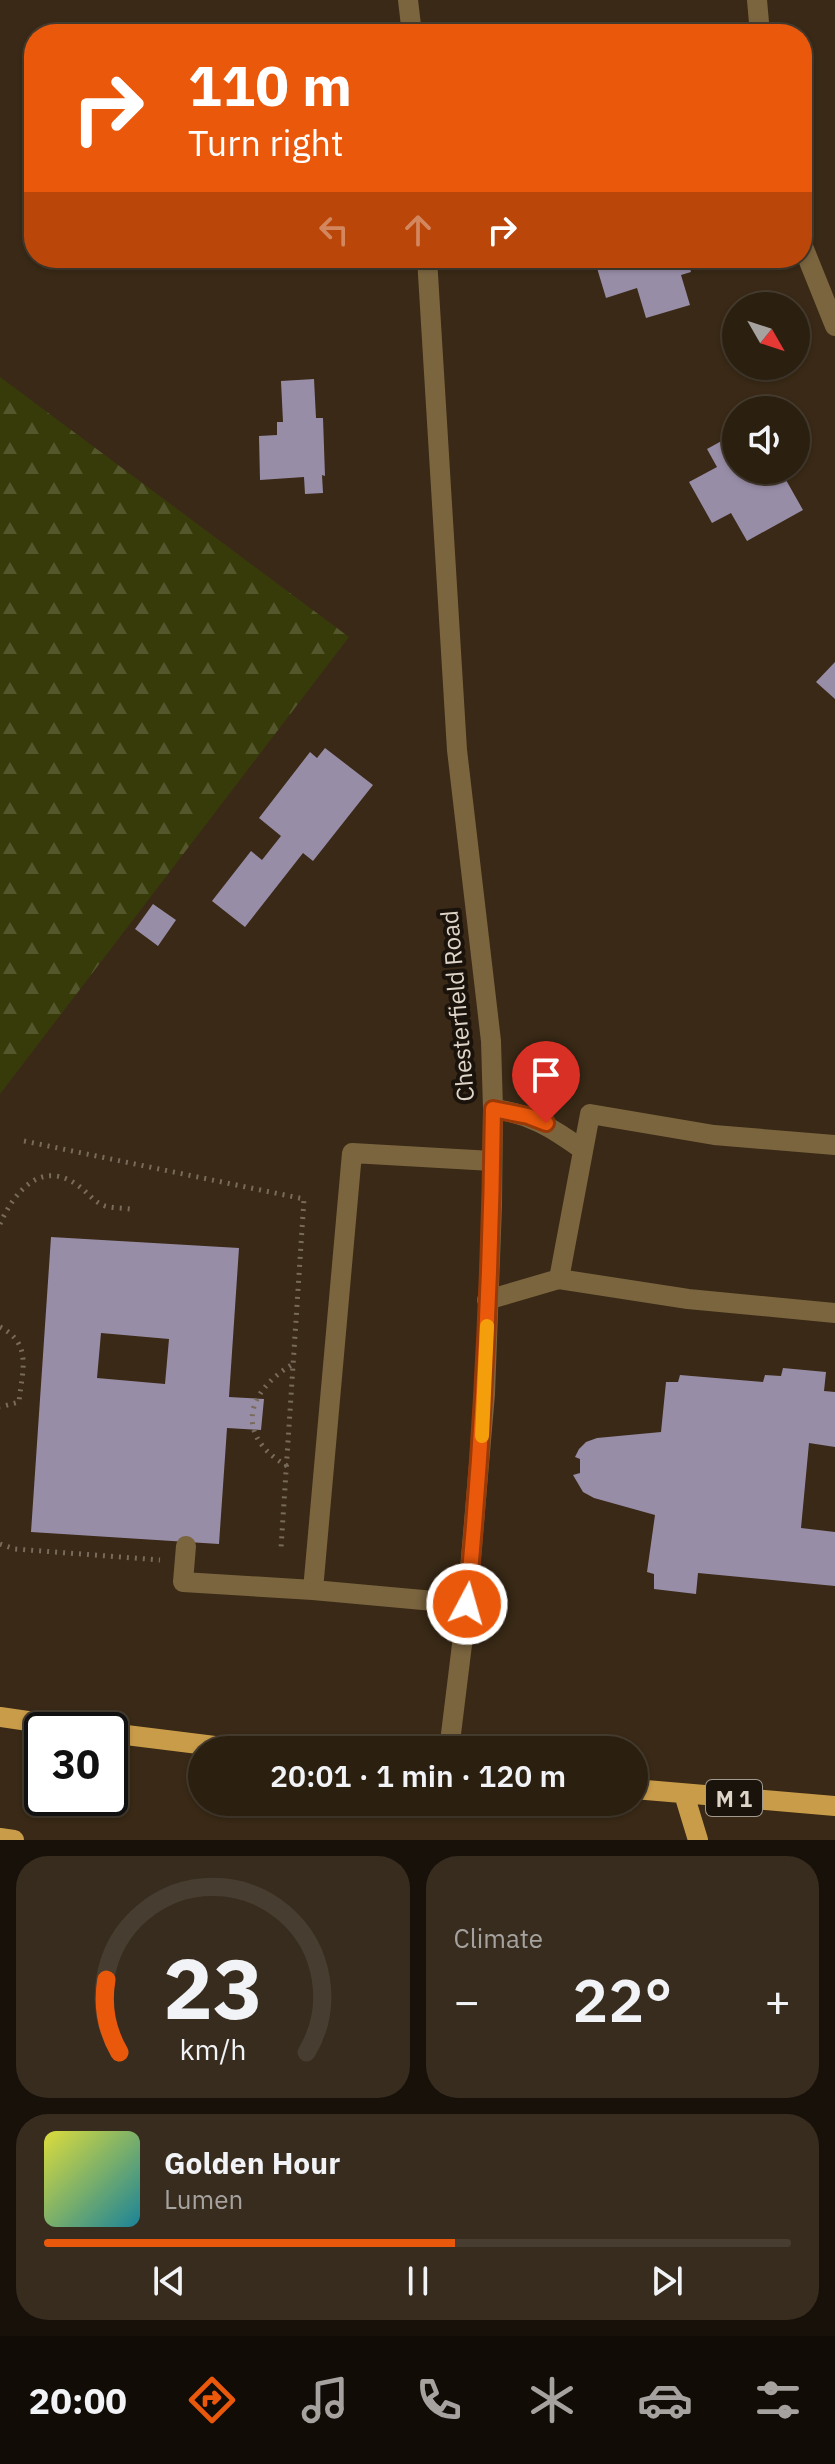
<!DOCTYPE html>
<meta charset="utf-8">
<style>
:root{--surface:#2b1f10;--page:#372c1e;--text:#f1f3f6;--muted:#a6a29f;--line:#473d30;--accent:#ea580c}
body{margin:0;font-family:"IBM Plex Sans",sans-serif;background:var(--page);color:var(--text);height:100vh;display:flex;flex-direction:column;font-size:30px;white-space:nowrap}
*{box-sizing:border-box;margin:0}
p{font-size:26px;color:var(--muted)}
.icon{flex:none;width:44px;height:44px;fill:none;stroke:currentColor;stroke-width:2;stroke-linecap:round;stroke-linejoin:round}
.map{position:relative;height:1840px;overflow:hidden}
.side{display:flex;flex-direction:column;gap:16px;padding:16px;background:#181109;flex:1}
.side>*{flex:none}
.hud{position:absolute;left:24px;top:24px;width:788px;height:244px;border-radius:32px;box-shadow:0 2px 6px #0004,0 0 0 2px var(--line);background:#ea580c;color:#fff;overflow:hidden}
.needle{width:52px;rotate:129deg}
.controls{position:absolute;left:722px;top:292px;display:grid;gap:16px}
.controls a{display:grid;place-items:center;width:88px;height:88px;border-radius:50%;background:var(--surface);box-shadow:0 2px 6px #0004,0 0 0 2px var(--line);font-size:40px}
.speed{position:absolute;left:24px;top:1712px;display:flex;gap:16px;font-size:40px;font-weight:700;text-align:center}
.speed>*{display:grid;place-content:center;width:104px;height:104px;border-radius:50%;background:var(--surface);box-shadow:0 2px 6px #0004,0 0 0 2px var(--line);line-height:1}
.speed .limit{border:4px solid #111;border-radius:12px;background:#fff;color:#111}
.pin{position:absolute;display:grid;place-items:center;width:68px;height:68px;color:#fff;margin:-82px -34px;border-radius:50% 50% 50% 0;rotate:-45deg;box-shadow:0 0 8px #0007}
.pin .icon{rotate:45deg}
.me{position:absolute;width:88px;margin:-44px;rotate:6deg;stroke-linejoin:round;filter:drop-shadow(0 0 6px #0008)}
.turn{display:flex;align-items:center;gap:28px;height:168px;padding:0 32px;font-size:36px}
.turn .icon{width:104px;height:104px;stroke-width:2.5}
.turn b{display:block;font-size:56px;line-height:68px}
.lanes{display:flex;align-items:center;height:76px;padding:0 32px;background:#0003;justify-content:center;gap:40px;direction:ltr}
.lanes .off{opacity:.35}
.big{font-size:60px;font-weight:600;line-height:1.1}
.side .card{flex:1;display:flex;flex-direction:column;justify-content:center;gap:12px;min-width:0;padding:0 28px;border-radius:32px;background:var(--page)}
.side .dial{align-items:center;gap:0}
.dial svg{height:208px;overflow:visible;fill:none;stroke:var(--line);stroke-width:7;stroke-linecap:round;text-anchor:middle}
.dial text{fill:var(--text);stroke:none}
.song{display:flex;align-items:center;gap:24px}
.cover{width:96px;height:96px;border-radius:12px;background:linear-gradient(135deg,hsl(60 70% 55%),hsl(190 70% 35%))}
.played{height:8px;border-radius:4px;background:linear-gradient(90deg,var(--accent) 55%,var(--line) 55%)}
.keys{display:flex;justify-content:space-around;direction:ltr}
.heat{display:flex;justify-content:space-between;align-items:center;font-size:44px;direction:ltr}
.side .tiles{flex:1;display:grid;gap:16px;grid-template-columns:1fr 1fr}
.card:last-child{grid-column:span 2}
.trip{position:absolute;left:188px;top:1736px;width:460px;height:80px;border-radius:40px;background:var(--surface);box-shadow:0 2px 6px #0004,0 0 0 2px var(--line);font-weight:600;line-height:80px;text-align:center}
.dock{display:flex;height:128px;justify-content:space-around;align-items:center;background:#110c06;color:var(--muted)}
.dock .icon{width:56px;height:56px}
.dock .on{color:var(--accent)}
.dock b{font-size:36px;color:var(--text)}
.map>svg:first-child{display:block}
</style>
<div class="map">
<svg width="835" height="1840" viewBox="0 0 835 1840">
<defs>
<pattern id="forest-firs" width="22" height="20" patternUnits="userSpaceOnUse" patternTransform="scale(2)"><rect width="22" height="20" fill="#373b0a"/><path d="M5 1l3.5 6h-7zM16 11l3.5 6h-7z" fill="#54562c"/></pattern>
</defs>
<rect width="100%" height="100%" fill="#392916"/>
<!-- forest -->
<path fill="url(#forest-firs)" d="M 0,377 L 349,637 L 0,1094 Z"/>
<!-- building -->
<path fill="#988da7" fill-rule="evenodd" d="M 618,258 L 687,258 L 691,272 L 681,275 L 690,305 L 646,318 L 637,288 L 606,298 L 597,268 L 619,262 Z
M 314,379 L 316,418 L 323,418 L 325,476 L 322,475 L 323,493 L 305,494 L 304,477 L 260,480 L 259,436 L 277,435 L 277,422 L 283,422 L 281,381 Z
M 736,433 L 736,470 L 776,470 L 783,482 L 786,480 L 803,510 L 747,541 L 731,513 L 712,523 L 689,482 L 717,467 L 707,449 Z
M 835,662 L 835,699 L 816,682 Z
M 325,748 L 373,785 L 313,861 L 303,853 L 245,927 L 212,901 L 251,851 L 262,860 L 281,836 L 259,818 L 310,752 L 317,758 Z
M 153,904 L 176,920 L 158,946 L 135,929 Z
M 51,1237 L 239,1248 L 229,1397 L 264,1399 L 261,1430 L 227,1428 L 219,1544 L 31,1532 ZM 101,1333 L 169,1339 L 165,1384 L 97,1378 Z
M 783,1368 L 826,1372 L 824,1391 L 835,1392 L 835,1447 L 809,1443 L 801,1528 L 835,1532 L 835,1586 L 698,1573 L 696,1594 L 654,1589 L 654,1574 L 647,1572 L 655,1515 L 594,1498 L 583,1492 L 573,1475 L 580,1473 L 580,1459 L 575,1457 L 579,1449 L 586,1442 L 597,1438 L 661,1432 L 666,1382 L 678,1382 L 680,1375 L 763,1382 L 765,1375 L 781,1376 Z"/>
<g fill="none" stroke-linecap="round" stroke-linejoin="round">
<!-- path -->
<path stroke="#796b5b" stroke-width="5" stroke-dasharray="2 6" stroke-linecap="butt" d="M 24,1141 L 304,1199 L 281,1548
M 0,1224 C 15,1190 43,1158 80,1187 C 89,1194 94,1202 105,1206 C 113,1208 122,1208 130,1209
M 0,1327 C 33,1344 22,1371 19,1402 L 0,1407
M 287,1466 C 234,1435 246,1392 293,1364
M 0,1544 L 15,1549 L 160,1560"/>
<!-- minor -->
<path stroke="#7b653f" stroke-width="20" d="M 408,0 L 412,34
M 757,0 L 760,34
M 802,244 L 835,326
M 427,258 L 457,750 L 491,1041 L 493,1109 L 492,1205 L 485,1394 L 467,1604 L 449,1750
M 493,1109 C 529,1113 554,1129 583,1150
M 559,1279 L 590,1114 L 714,1135 L 835,1145
M 487,1300 L 559,1279 L 688,1299 L 835,1313
M 186,1546 L 183,1582 L 313,1590
M 467,1604 L 313,1590 L 352,1153 L 492,1161"/>
<!-- major -->
<path stroke="#c99c49" stroke-width="20" d="M 0,1717 L 90,1730
M 110,1733 L 247,1750
M 634,1789 L 835,1806
M 684,1794 L 698,1840
M 0,1838 L 14,1840"/>
</g>
<g fill="none" stroke-linecap="round" stroke-linejoin="round">
<defs>
<path id="route" d="M 467,1604 C 483,1439 491,1274 493,1109 L 528,1116 L 546,1123"/>
</defs>
<!-- route casing -->
<use href="#route" stroke="#983908" stroke-width="20"/>
<!-- route -->
<use href="#route" stroke="#ea580c" stroke-width="14"/>
<!-- slow -->
<path stroke="#f59e0b" stroke-width="14" d="M 482,1436 L 487,1326"/>
</g>
<g text-anchor="middle" dominant-baseline="central" stroke-width="8" stroke-linejoin="round" paint-order="stroke">
<!-- shield labels -->
<rect fill="#1a130b" stroke="#a39a8f" stroke-width="2" x="706" y="1780" width="56" height="36" rx="6"/>
<g font-size="22" font-weight="bold" fill="#ded4c8">
<text x="734" y="1798">M 1</text>
</g>
<!-- street labels -->
<g font-size="24" fill="#ded4c8" stroke="#1a130b">
<text transform="translate(457 1006) rotate(-95)">Chesterfield Road</text>
</g>
</g>
</svg>
<div class="controls">
<a><svg class="needle" viewBox="-14 -14 28 28"><path d="M0-13l5 13h-10z" fill="#e53935"/><path d="M0 13l5-13h-10z" fill="#a6a29f"/></svg></a>
<a><svg class="icon" aria-label="sound" viewBox="0 0 24 24"><path d="M4 9h4l5-4v14l-5-4H4zM17 9q2 3 0 6"/></svg></a>
</div>
<div class="speed"><div class="limit">30</div></div>
<div class="pin" style="left:546px;top:1123px;background:#d93025"><svg class="icon" aria-label="arrive" viewBox="0 0 24 24"><path d="M6 21V4h12l-3 4 3 4H6"/></svg></div>
<svg class="me" style="left:467px;top:1604px" viewBox="-20 -20 40 40"><circle r="17" fill="#ea580c" stroke="#fff" stroke-width="3"/><path d="M0-11L8 9 0 5-8 9z" fill="#fff"/></svg>
<div class="trip">20:01 · 1 min · 120 m</div>
<div class="hud">
<div class="turn"><svg class="icon" aria-label="right" viewBox="0 0 24 24"><path d="M7 20v-9h11M14 6l5 5-5 5"/></svg><div><b>110 m</b>Turn right</div></div>
<div class="lanes"><svg class="icon off" aria-label="left" viewBox="0 0 24 24"><path d="M17 20v-9H6M10 6l-5 5 5 5"/></svg><svg class="icon off" aria-label="ahead" viewBox="0 0 24 24"><path d="M12 20V5M6 11l6-6 6 6"/></svg><svg class="icon" aria-label="right" viewBox="0 0 24 24"><path d="M7 20v-9h11M14 6l5 5-5 5"/></svg></div>
</div>
</div>
<section class="side">
<div class="tiles">
<div class="card dial"><svg viewBox="0 0 100 80">
<path d="M14 69A42 42 0 1 1 86 69"/>
<path d="M14 69A42 42 0 0 1 9 41" stroke="#ea580c"/>
<text x="50" y="56" font-size="32" font-weight="700">23</text>
<text x="50" y="72" font-size="11">km/h</text>
</svg></div>
<div class="card"><p>Climate</p>
<div class="heat"><a>−</a><b class="big">22°</b><a>+</a></div>
</div>
<div class="card">
<div class="song"><i class="cover"></i><div><b>Golden Hour</b><p>Lumen</p></div></div>
<div class="played"></div>
<div class="keys"><svg class="icon" aria-label="previous" viewBox="0 0 24 24"><path d="M18 5L8 12l10 7zM5 5v14"/></svg><svg class="icon" aria-label="pause" viewBox="0 0 24 24"><path d="M8 5v14M16 5v14"/></svg><svg class="icon" aria-label="next" viewBox="0 0 24 24"><path d="M6 5l10 7-10 7zM19 5v14"/></svg></div>
</div>
</div>
</section>
<nav class="dock">
<b>20:00</b>
<svg class="icon on" aria-label="directions" viewBox="0 0 24 24"><path d="M12 3l9 9-9 9-9-9zM9 14v-3h6M13 9l2 2-2 2"/></svg>
<svg class="icon" aria-label="music" viewBox="0 0 24 24"><path d="M9 18V5l10-2v13"/><circle cx="6" cy="18" r="3"/><circle cx="16" cy="16" r="3"/></svg>
<svg class="icon" aria-label="phone" viewBox="0 0 24 24"><path d="M5 4h4l2 5-3 2q2 4 5 5l2-3 5 2v4C11 20 4 13 5 4z"/></svg>
<svg class="icon" aria-label="climate" viewBox="0 0 24 24"><path d="M12 3v18M4 7l16 10M4 17L20 7"/></svg>
<svg class="icon" aria-label="car" viewBox="0 0 24 24"><path d="M5 17H2v-5l4-1 3-4h7l3 4 3 1v5h-3M9 17h6M6 11h13"/><circle cx="7" cy="17" r="2"/><circle cx="17" cy="17" r="2"/></svg>
<svg class="icon" aria-label="filters" viewBox="0 0 24 24"><path d="M4 7h16M4 17h16"/><circle cx="9" cy="7" r="2"/><circle cx="15" cy="17" r="2"/></svg>
</nav>
